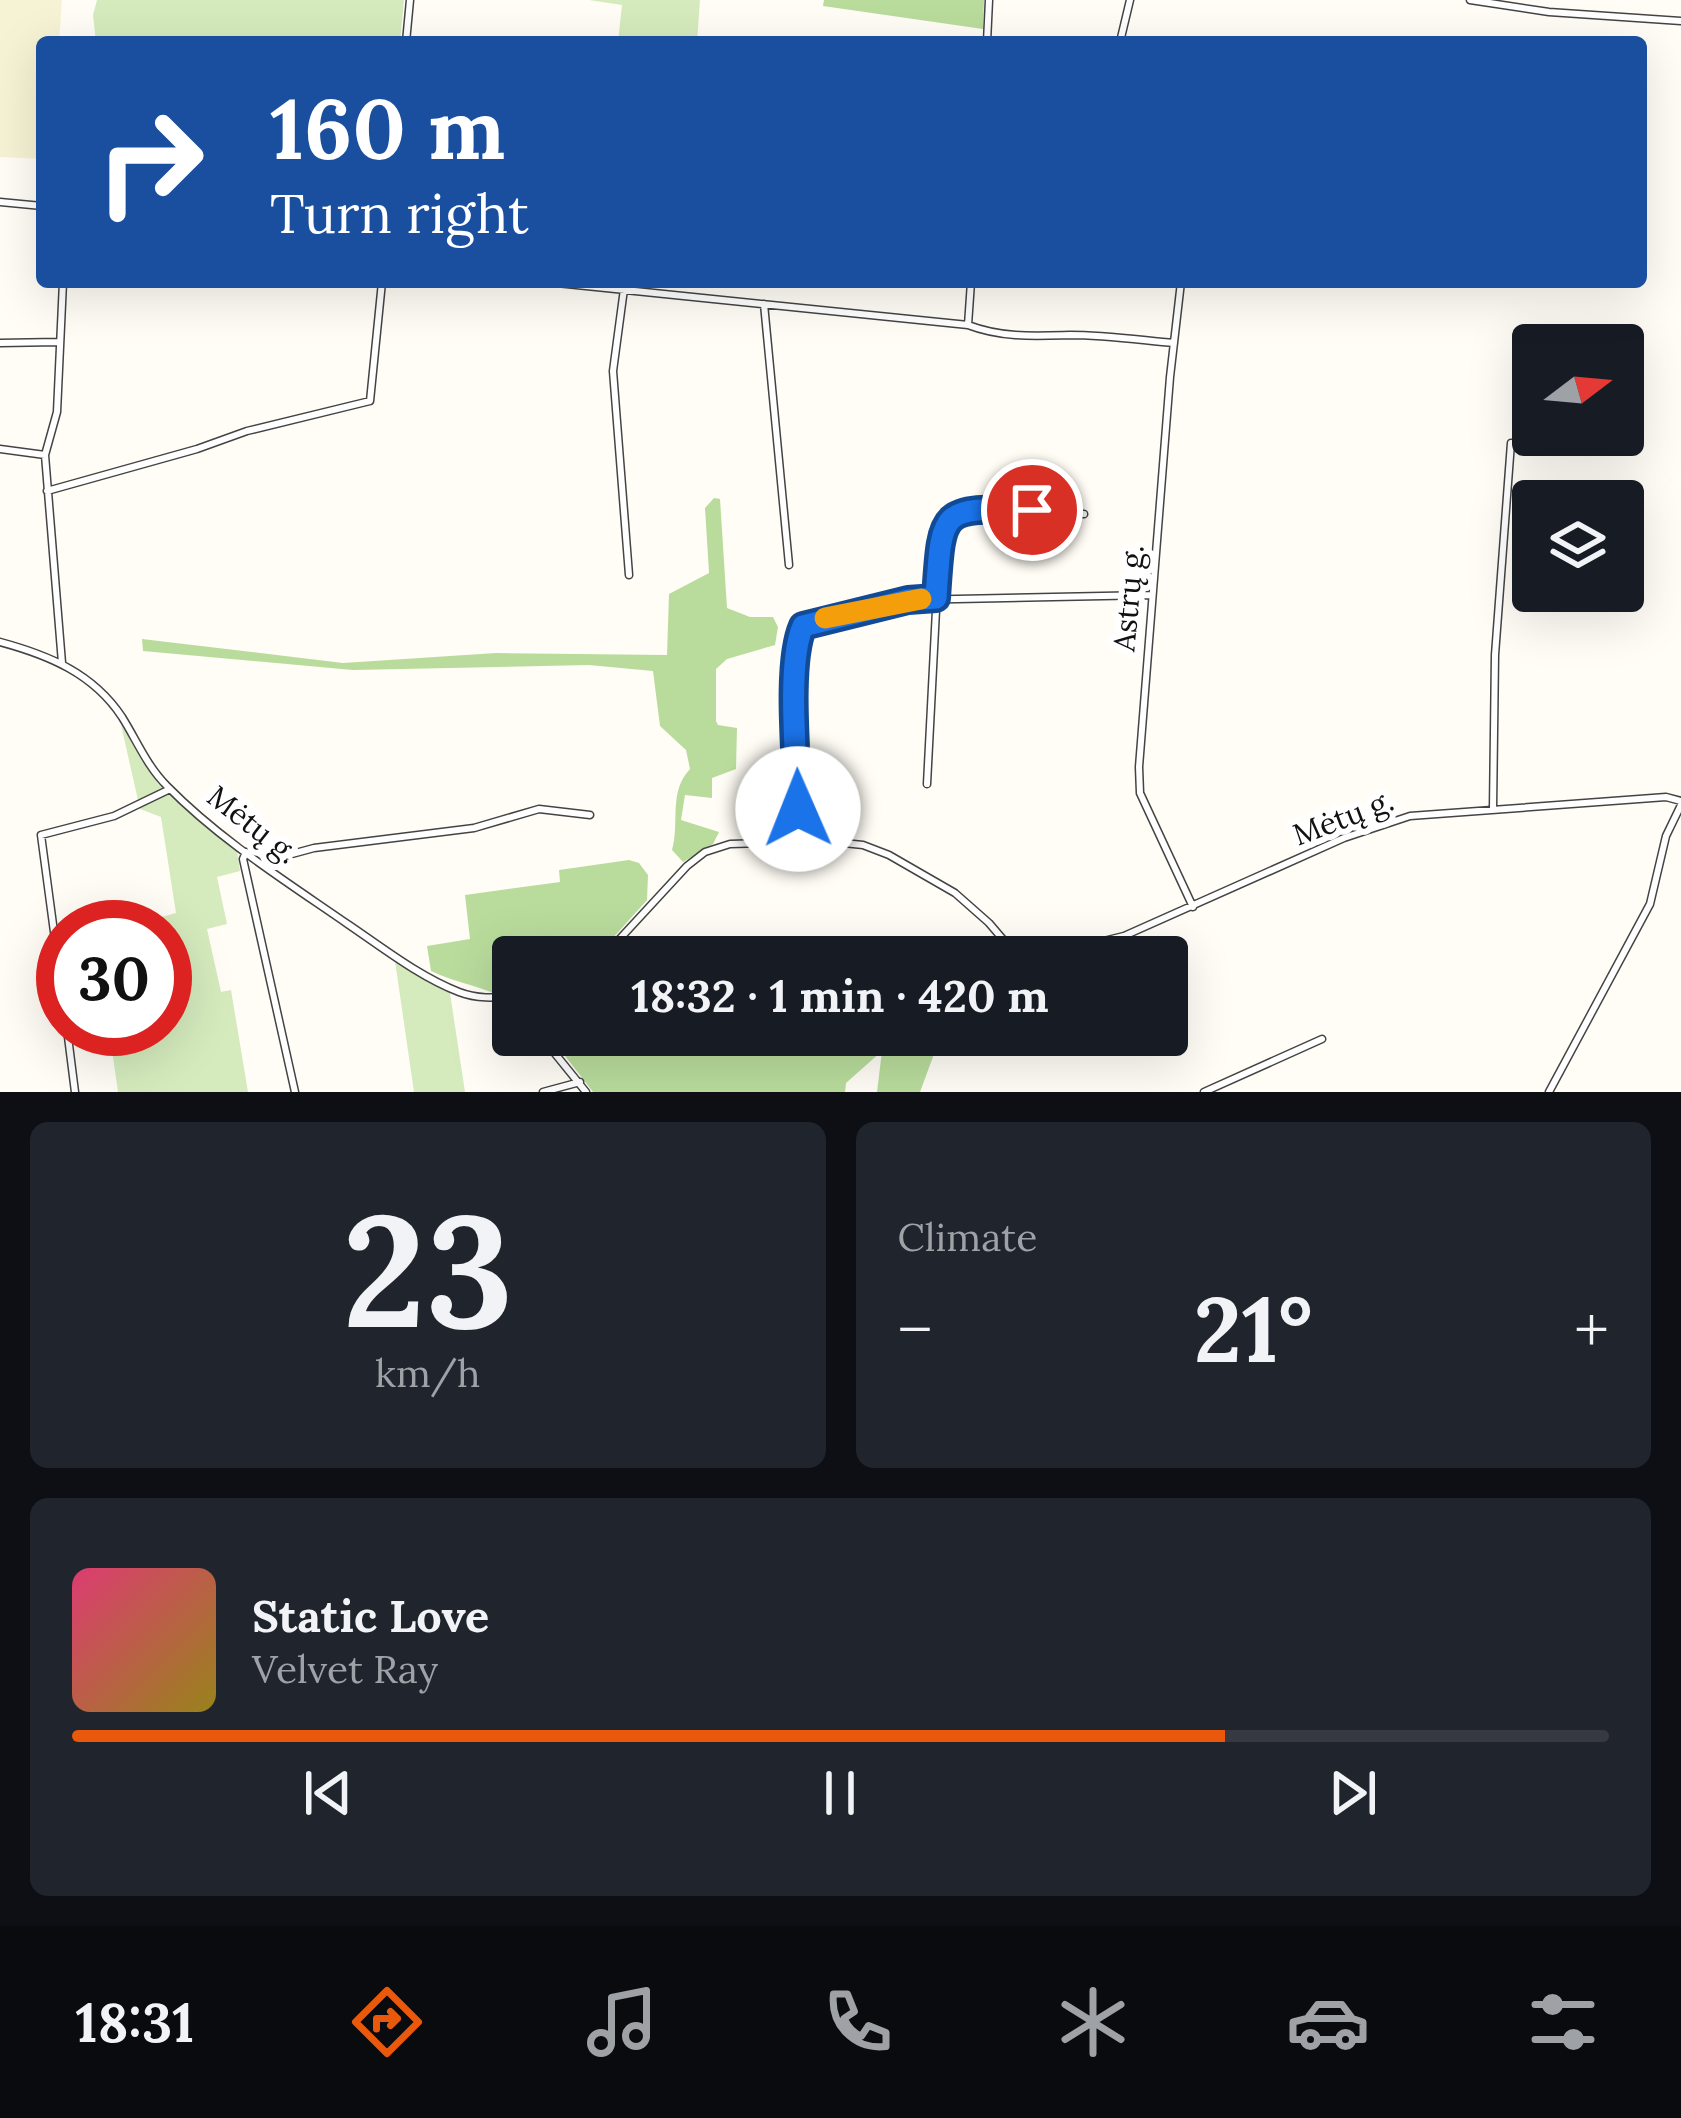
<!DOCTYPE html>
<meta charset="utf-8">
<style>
:root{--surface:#171b24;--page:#20242c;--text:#f1f3f6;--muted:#9ea1a6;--line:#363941;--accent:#ea580c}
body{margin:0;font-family:Lora,serif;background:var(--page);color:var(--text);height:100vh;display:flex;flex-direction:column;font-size:45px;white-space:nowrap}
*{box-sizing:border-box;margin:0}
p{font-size:39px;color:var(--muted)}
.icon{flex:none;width:66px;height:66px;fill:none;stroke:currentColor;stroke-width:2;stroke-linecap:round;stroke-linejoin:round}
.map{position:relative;height:1092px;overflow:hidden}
.drawer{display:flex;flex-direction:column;gap:30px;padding:30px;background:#0d0f14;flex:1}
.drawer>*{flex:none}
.hud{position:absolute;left:36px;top:36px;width:1611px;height:252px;border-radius:12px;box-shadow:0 12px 48px #0002;background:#1a4fa0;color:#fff;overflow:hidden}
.needle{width:78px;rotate:74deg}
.tools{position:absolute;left:1512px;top:324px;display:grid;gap:24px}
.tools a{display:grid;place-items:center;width:132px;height:132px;border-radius:12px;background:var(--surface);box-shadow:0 12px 48px #0002;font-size:60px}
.speed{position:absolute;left:36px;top:900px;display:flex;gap:24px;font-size:60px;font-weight:700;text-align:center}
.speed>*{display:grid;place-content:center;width:156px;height:156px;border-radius:50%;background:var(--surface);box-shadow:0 12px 48px #0002;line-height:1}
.speed .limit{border:18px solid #d22;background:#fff;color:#111}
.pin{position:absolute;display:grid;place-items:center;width:102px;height:102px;color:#fff;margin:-51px;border:6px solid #fff;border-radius:50%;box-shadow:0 3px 12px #0007}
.me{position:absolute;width:132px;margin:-66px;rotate:359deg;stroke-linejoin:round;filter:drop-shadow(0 0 9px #0008)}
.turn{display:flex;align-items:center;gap:42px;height:252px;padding:0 36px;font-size:54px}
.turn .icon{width:156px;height:156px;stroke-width:2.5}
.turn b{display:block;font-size:84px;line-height:102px}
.big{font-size:90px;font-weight:700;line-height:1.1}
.drawer .widget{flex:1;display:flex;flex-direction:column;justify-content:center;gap:18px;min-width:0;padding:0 42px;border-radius:18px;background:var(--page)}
.drawer .dial{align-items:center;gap:0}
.dial b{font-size:156px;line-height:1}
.song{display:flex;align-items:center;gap:36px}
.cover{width:144px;height:144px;border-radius:18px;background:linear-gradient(135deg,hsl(340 70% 55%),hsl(50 70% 35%))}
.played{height:12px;border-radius:6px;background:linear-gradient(90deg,var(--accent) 75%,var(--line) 75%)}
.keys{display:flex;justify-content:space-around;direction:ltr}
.heat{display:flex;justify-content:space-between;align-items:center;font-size:66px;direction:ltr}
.drawer .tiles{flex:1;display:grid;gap:30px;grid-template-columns:1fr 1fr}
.widget:last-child{grid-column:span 2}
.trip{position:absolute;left:492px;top:936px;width:696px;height:120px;border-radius:12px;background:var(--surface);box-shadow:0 12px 48px #0002;font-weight:700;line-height:120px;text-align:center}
.tabs{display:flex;height:192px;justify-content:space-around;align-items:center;background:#090b0e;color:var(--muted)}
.tabs .icon{width:84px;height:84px}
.tabs .on{color:var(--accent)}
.tabs b{font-size:54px;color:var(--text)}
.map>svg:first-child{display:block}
</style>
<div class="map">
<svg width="1681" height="1092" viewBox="0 0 1681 1092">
<rect width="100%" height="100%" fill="#fffdf5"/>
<!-- farmland -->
<path fill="#f6f3d4" d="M 0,0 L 62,0 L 59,42 L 42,42 L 42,159 L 0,157 Z"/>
<!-- green -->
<path fill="#d5ebbd" d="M 97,0 L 404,0 L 400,42 L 96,42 L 93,15 Z
M 589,0 L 700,0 L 697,42 L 618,42 L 622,5 Z
M 121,725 L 158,784 L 237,851 L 240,871 L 217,877 L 227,924 L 207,929 L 221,992 L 231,990 L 248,1092 L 118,1092 L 109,1029 L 165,1029 L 165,927 L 128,926 L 176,913 L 161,817 L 140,809 Z
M 395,961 L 450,993 L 465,1092 L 414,1092 Z"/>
<!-- forest -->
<path fill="#b9dc9c" d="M 824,0 L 984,0 L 983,29 L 823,6 Z
M 714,498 L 720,499 L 727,608 L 750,617 L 773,617 L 778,627 L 775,645 L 727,659 L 716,669 L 716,721 L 718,725 L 737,728 L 736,769 L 712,778 L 712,798 L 685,795 L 681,820 L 719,832 L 713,844 L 683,862 L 672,850 C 680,823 668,792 690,769 L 686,750 L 660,726 L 653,671 L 589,665 L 353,670 L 143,651 L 142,639 L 343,663 L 496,653 L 667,655 L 669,594 L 709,573 L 705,508 Z
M 629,860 L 639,863 L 648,875 L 647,900 L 603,949 L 603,957 L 513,957 L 513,1003 C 488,987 458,984 431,971 L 427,946 L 470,939 L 465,895 L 560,882 L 559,870 Z
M 549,1035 L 941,1035 L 920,1092 L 877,1092 L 882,1051 L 846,1083 L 845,1092 L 593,1092 Z"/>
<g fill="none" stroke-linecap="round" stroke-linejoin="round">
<defs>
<path id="street" d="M 1470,0 L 1549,12 L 1681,21
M 406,42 L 410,0
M 615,42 L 615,41
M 987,42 L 989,0
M 1120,42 L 1130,0
M 0,202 L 42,206
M 547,282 L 968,325 L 971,282
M 1181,282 L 1170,377 L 1139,767 L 1140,793 L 1193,907
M 624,289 L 613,371 L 629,575
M 764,304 L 789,565
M 968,325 C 1002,338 1035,336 1070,335 C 1104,335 1140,340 1174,343
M 0,343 L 58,342
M 0,449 L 45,455
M 47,491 L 197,449 L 247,431 L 370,401 L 382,282
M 0,642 C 48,655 93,673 122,717 C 137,741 147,766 167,786 C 220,840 287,882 349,925 C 383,948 420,977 459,992 C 477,999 494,998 513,996
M 62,663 L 45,455 L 57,412 L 63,282
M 927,784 L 939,552 C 941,529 946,516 970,509 L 1084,514
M 1493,809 L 1495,655 L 1511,443
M 799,843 C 798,798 787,660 803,626 L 908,600 L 1152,595
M 246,852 L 243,859 L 295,1092
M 268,867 L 277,858 L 314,848 L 474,828 L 539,809 L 590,815
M 603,957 L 687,866 L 705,852 L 730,844 L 824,841 L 863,845 L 889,855 L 955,893 L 989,923 L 1018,957
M 1038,957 L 1124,936 L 1344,838 L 1410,816 L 1666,797 L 1681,801
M 63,999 L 41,835 L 114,816 L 170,789
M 499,1000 L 513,1011
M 67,1029 L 75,1092
M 540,1035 L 586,1092
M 543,1092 L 580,1082
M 1204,1092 L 1322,1039
M 1549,1092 L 1650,904 L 1666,836 L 1681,805"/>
</defs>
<!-- street casing -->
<use href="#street" stroke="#444" stroke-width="9"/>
<!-- street -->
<use href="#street" stroke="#fff" stroke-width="6"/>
</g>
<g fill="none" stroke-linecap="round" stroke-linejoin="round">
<defs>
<path id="route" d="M 798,809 C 797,764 786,664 803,626 L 908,600 L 936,598 C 942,506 940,508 1032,510"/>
</defs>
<!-- route casing -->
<use href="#route" stroke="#114b97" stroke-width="30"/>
<!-- route -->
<use href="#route" stroke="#1a73e8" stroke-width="21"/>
<!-- slow -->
<path stroke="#f59e0b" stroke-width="21" d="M 825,618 L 921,599"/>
</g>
<g text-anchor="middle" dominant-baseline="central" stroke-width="12" stroke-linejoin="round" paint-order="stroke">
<!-- street labels -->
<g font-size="30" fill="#111" stroke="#fff">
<text transform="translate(1128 598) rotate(-85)">Astrų g.</text>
<text transform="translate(1343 817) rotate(-21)">Mėtų g.</text>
<text transform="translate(253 824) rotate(38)">Mėtų g.</text>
</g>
</g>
</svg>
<div class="tools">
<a><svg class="needle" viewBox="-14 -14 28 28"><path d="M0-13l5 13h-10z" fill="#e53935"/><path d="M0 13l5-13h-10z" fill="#9ea1a6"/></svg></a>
<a><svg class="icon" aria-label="layers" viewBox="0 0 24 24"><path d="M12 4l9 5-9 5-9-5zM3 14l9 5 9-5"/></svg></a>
</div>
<div class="speed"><div class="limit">30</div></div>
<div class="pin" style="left:1032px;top:510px;background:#d93025"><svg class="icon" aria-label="arrive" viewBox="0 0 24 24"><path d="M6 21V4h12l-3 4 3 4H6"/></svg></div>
<svg class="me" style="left:798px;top:809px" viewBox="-20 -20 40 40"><circle r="19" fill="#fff"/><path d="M0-13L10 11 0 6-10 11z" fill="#1a73e8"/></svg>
<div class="trip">18:32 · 1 min · 420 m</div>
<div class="hud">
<div class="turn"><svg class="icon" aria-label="right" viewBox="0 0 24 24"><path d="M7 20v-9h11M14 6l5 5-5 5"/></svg><div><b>160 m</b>Turn right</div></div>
</div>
</div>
<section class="drawer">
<div class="tiles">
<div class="widget dial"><b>23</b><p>km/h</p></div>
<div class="widget"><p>Climate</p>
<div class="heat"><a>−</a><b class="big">21°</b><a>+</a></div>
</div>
<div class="widget">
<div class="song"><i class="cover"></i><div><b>Static Love</b><p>Velvet Ray</p></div></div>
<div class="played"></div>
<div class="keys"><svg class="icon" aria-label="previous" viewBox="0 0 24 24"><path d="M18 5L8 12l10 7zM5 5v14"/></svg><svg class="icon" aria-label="pause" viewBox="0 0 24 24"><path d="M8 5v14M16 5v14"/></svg><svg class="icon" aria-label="next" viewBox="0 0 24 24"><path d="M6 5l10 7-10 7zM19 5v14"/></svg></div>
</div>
</div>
</section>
<nav class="tabs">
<b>18:31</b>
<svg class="icon on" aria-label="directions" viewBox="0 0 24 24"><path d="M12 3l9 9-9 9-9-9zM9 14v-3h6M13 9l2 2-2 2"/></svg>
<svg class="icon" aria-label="music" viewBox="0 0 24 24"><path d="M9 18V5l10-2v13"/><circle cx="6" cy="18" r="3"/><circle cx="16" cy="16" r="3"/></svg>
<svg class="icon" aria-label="phone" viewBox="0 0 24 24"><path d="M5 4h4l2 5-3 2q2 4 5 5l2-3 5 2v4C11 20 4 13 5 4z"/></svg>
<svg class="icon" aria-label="climate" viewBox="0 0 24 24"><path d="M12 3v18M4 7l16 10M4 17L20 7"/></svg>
<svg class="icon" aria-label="car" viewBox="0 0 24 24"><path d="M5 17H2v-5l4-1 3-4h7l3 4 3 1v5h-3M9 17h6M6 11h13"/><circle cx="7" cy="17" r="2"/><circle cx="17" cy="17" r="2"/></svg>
<svg class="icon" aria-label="filters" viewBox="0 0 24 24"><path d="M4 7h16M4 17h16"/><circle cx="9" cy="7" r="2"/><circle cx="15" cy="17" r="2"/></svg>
</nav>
